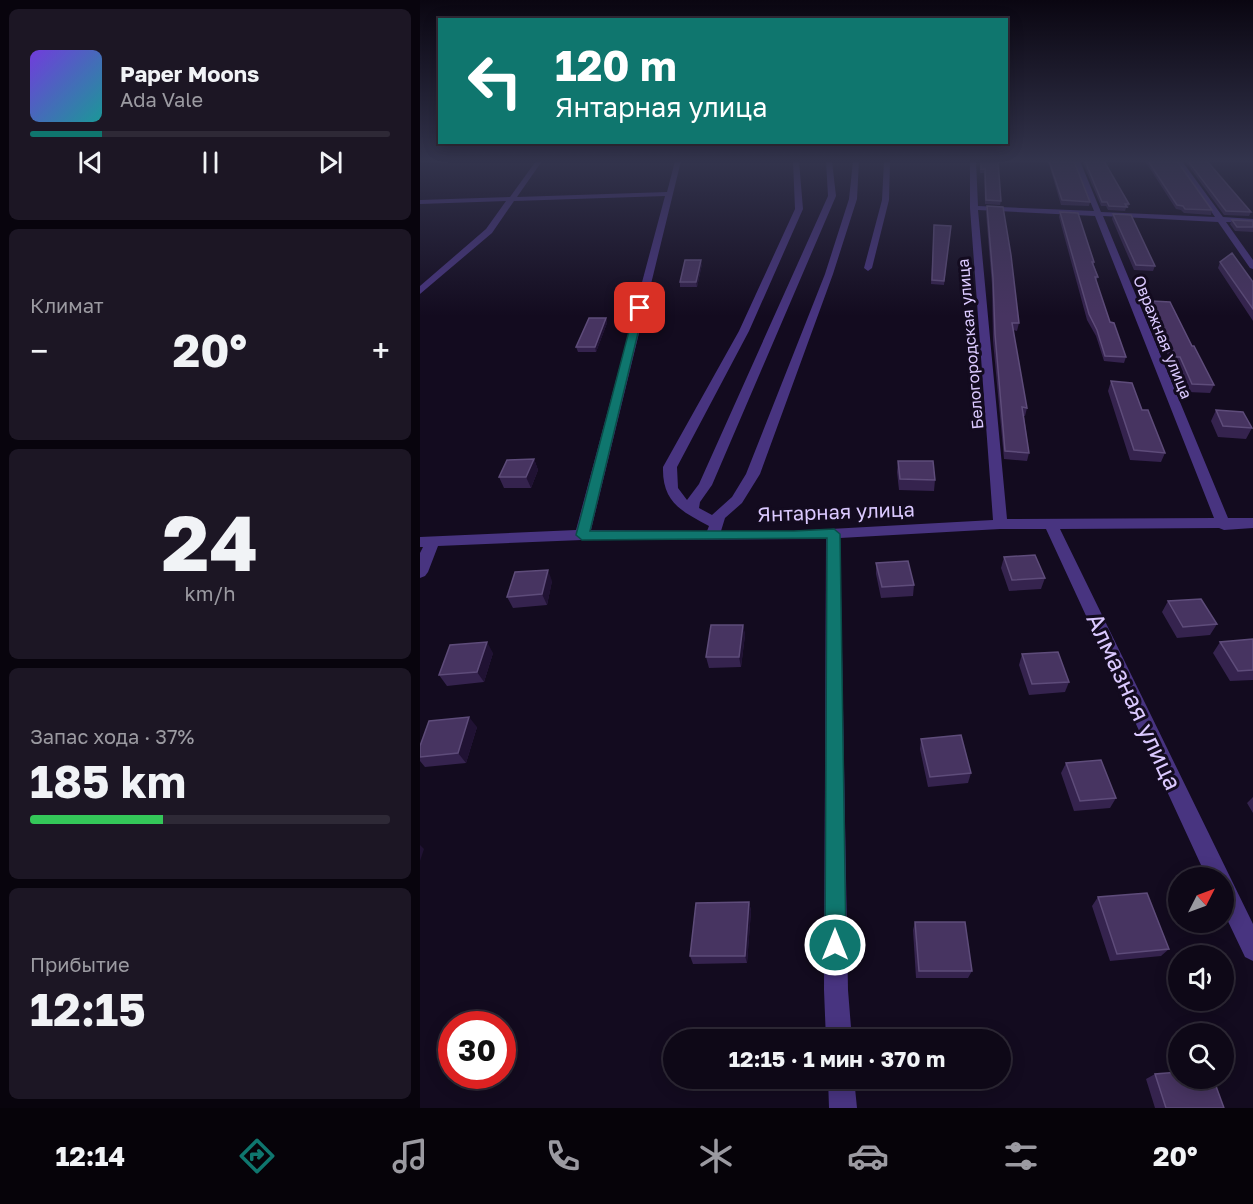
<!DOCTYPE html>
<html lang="ru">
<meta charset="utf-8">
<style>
:root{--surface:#0e0817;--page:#1c1624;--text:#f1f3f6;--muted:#9b9aa1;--line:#2e2936;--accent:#0f766e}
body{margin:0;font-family:"Golos Text",sans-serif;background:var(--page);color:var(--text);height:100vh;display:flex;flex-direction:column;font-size:22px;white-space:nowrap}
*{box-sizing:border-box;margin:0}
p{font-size:20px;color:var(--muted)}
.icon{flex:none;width:33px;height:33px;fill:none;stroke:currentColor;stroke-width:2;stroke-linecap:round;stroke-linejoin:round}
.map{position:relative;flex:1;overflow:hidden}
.details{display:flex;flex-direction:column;gap:9px;padding:9px;background:#08040d;width:420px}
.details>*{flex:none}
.hud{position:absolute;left:18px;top:18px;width:570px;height:126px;border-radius:0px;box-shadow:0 3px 15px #0003,0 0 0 2px var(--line);background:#0f766e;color:#fff;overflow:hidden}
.needle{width:39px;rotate:48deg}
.controls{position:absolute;left:748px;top:867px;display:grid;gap:12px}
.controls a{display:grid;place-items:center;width:66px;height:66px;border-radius:50%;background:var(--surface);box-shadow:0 3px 15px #0003,0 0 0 2px var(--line);font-size:30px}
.speed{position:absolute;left:18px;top:1011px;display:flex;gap:12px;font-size:30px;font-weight:700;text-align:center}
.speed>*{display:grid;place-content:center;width:78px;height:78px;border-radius:50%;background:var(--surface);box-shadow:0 3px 15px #0003,0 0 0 2px var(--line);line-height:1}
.speed .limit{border:9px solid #d22;background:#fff;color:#111}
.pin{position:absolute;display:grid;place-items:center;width:51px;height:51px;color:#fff;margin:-26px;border-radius:12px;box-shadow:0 3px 9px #0006}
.me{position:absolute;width:66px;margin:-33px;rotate:0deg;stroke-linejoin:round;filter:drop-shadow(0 0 4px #0008)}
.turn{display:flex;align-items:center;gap:21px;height:126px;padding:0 18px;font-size:27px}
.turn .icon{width:78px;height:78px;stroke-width:2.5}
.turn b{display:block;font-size:42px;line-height:51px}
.big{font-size:45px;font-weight:700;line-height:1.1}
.details .tile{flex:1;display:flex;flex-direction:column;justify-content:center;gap:9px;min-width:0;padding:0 21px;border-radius:9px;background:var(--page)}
.details .dial{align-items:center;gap:0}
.dial b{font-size:78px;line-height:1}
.song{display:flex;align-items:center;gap:18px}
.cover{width:72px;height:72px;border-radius:9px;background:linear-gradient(135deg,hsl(260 70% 55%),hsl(180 70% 35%))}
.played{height:6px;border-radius:3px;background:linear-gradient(90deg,var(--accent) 20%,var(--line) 20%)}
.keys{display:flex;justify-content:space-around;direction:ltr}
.heat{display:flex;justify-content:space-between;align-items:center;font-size:33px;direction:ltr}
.charge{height:9px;border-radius:4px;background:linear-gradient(90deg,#34c759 37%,var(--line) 0)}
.trip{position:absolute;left:243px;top:1029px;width:348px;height:60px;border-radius:30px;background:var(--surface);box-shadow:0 3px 15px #0003,0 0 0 2px var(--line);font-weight:700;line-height:60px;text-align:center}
.tab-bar{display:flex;height:96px;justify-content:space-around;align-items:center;background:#060309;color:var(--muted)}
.tab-bar .icon{width:42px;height:42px}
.tab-bar .active{color:var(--accent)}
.tab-bar b{font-size:27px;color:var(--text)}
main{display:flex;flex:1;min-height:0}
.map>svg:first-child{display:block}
</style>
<main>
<section class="details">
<div class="tile">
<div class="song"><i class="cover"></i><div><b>Paper Moons</b><p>Ada Vale</p></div></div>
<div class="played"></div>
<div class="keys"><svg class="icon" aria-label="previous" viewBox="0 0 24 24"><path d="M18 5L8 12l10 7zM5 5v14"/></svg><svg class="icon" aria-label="pause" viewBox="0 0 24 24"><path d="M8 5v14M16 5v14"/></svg><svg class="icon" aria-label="next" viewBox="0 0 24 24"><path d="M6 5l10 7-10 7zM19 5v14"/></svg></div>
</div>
<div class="tile"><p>Климат</p>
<div class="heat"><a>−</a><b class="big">20°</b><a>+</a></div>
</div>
<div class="tile dial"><b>24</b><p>km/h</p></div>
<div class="tile"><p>Запас хода · 37%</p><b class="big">185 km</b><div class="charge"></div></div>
<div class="tile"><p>Прибытие</p><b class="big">12:15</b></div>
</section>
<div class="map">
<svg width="833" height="1108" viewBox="0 0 833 1108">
<rect width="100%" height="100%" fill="#130b1f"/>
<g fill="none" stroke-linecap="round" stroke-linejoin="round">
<!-- minor -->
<path fill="#483480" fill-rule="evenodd" d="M 116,161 L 122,161 L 97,197 L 247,192 L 255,161 L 261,161 L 171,530 L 287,531 L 289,526 C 261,511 242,502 243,467 L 319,331 L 375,209 L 373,161 L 379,161 L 383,209 L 329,331 L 257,467 L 258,488 L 267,500 L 279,484 L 408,196 L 406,161 L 412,161 L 416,196 L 292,485 L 280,502 L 279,508 L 292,515 L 312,497 L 326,474 L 405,274 L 429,199 L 433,161 L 439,161 L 437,199 L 413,274 L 340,474 L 322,503 L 305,518 L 301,531 L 374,531 L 573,520 L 550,208 L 550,161 L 556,161 L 558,206 L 674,211 L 654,161 L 660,161 L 681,212 L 795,217 L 756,161 L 762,161 L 803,217 L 833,219 L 833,223 L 806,222 L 833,260 L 833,269 L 830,268 L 798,222 L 683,216 L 808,518 L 833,518 L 833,528 L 804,530 L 799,528 L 640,529 L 833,924 L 833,961 L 825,957 L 804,913 L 804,878 L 787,878 L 626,529 L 580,529 L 420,538 L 428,990 L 432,1040 L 406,1040 L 404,990 L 406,539 L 162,540 L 18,546 L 8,572 L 5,576 L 0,578 L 0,553 L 3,547 L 0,547 L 0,537 L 156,530 L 245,196 L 94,201 L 72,233 L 0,294 L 0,286 L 66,229 L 86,201 L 0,204 L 0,200 L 90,197 ZM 558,210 L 675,216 L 794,518 L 587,519 Z
M 464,161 L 470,161 L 469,200 L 452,268 L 448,271 L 444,268 L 462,200 Z
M 408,1078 L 434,1078 L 437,1108 L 409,1108 Z"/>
</g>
<!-- wall -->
<path fill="#35234e" d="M 560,161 L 578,161 L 581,201 L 580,205 L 565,204 L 564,173 L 560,173 Z
M 628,161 L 654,161 L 670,202 L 669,206 L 641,205 Z
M 662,161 L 684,161 L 709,204 L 708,208 L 706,208 L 705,211 L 688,210 L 686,206 L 681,206 Z
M 725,161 L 757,161 L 792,210 L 791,215 L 764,213 L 761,210 L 756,209 Z
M 765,161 L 787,161 L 831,212 L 829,216 L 804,215 Z
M 567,206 L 599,323 L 597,331 L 593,330 L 607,408 L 605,416 L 604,416 L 609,453 L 607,461 L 584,459 L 573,341 L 572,285 L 566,213 Z
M 640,212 L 674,262 L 674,265 L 678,277 L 676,281 L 690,322 L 706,357 L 704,363 L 684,361 L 676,336 L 667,320 L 639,217 Z
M 693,214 L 735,266 L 733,271 L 714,270 L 692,219 Z
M 812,220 L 833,221 L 833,232 L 815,231 L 810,224 Z
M 514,225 L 531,226 L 524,285 L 511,284 Z
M 800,262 L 833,282 L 833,321 L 798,268 Z
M 282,264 L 277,287 L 260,287 L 260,282 Z
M 732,301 L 772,346 L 794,385 L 790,393 L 768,392 L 757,365 L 752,365 L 729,309 Z
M 186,318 L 187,323 L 176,352 L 158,352 L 156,347 Z
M 691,381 L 745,453 L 741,462 L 710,460 L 688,391 Z
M 796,410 L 832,428 L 826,439 L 798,437 L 791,421 Z
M 114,459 L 118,470 L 111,488 L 84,488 L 79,477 Z
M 478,461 L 515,480 L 514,491 L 479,490 L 477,472 Z
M 584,557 L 625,578 L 621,589 L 589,591 L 581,568 Z
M 456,563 L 494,585 L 493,596 L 461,598 L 456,574 Z
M 132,581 L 127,605 L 93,608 L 87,597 Z
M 748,601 L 797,624 L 790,635 L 757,638 L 742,612 Z
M 323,625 L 325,635 L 321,667 L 289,668 L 286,657 Z
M 833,639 L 833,680 L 810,681 L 793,653 L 800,642 Z
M 73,653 L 64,682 L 27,686 L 19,675 Z
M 602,654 L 649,682 L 645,692 L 609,695 L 599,665 Z
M 57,727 L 46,763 L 5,767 L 0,761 L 0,746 Z
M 501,739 L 551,773 L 548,783 L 508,787 L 500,749 Z
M 646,763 L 696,798 L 690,808 L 654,811 L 641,773 Z
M 833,797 L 833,813 L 827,803 Z
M 678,897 L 749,949 L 741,956 L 690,961 L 672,906 Z
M 329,902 L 331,911 L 327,963 L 273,964 L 270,956 Z
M 495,922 L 552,971 L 548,978 L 496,978 L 493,930 Z
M 735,1074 L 804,1108 L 735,1108 L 726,1079 Z"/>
<!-- shaded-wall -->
<path fill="#201233" d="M 281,260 L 282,264 L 277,287 L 276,282 Z
M 186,318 L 187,323 L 176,352 L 175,347 Z
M 114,459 L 118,470 L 111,488 L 106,477 Z
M 128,570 L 132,581 L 127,605 L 122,594 Z
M 323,625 L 325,635 L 321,667 L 319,657 Z
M 67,642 L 73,653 L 64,682 L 57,672 Z
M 49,717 L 57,727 L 46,763 L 38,753 Z
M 0,845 L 4,849 L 0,861 Z
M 329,902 L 331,911 L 327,963 L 325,956 Z"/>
<!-- building -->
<path fill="#473461" stroke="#5e4c7a" stroke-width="1.5" d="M 561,161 L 578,161 L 581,201 L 566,200 L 565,169 L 561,169 Z
M 629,161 L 654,161 L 670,202 L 642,200 Z
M 665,161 L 684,161 L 709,204 L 705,204 L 707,207 L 689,206 L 687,202 L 682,202 Z
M 728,161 L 757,161 L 792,210 L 765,209 L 763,206 L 757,205 Z
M 768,161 L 787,161 L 831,212 L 806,211 Z
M 567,206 L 583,207 L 591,255 L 599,323 L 592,323 L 607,408 L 602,407 L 609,453 L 585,451 L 575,334 L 573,278 Z
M 640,212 L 658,213 L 674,262 L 672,262 L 678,277 L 675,277 L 690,322 L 694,323 L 706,357 L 685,356 L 677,330 L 669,314 Z
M 693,214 L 711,215 L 735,266 L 716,265 Z
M 812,220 L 833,221 L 833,227 L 817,227 Z
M 514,225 L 531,226 L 524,281 L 512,280 Z
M 812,253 L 833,282 L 833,309 L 800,262 Z
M 265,260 L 281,260 L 276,282 L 260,282 Z
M 732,301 L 750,302 L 772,346 L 774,346 L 794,385 L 772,384 L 760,357 L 755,357 Z
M 169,318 L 186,318 L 175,347 L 156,347 Z
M 691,381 L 712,383 L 722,410 L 728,410 L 745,453 L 714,450 Z
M 796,410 L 823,412 L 832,428 L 803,426 Z
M 114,459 L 106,477 L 79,477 L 87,460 Z
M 478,461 L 513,461 L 515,480 L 480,479 Z
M 615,555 L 625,578 L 592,580 L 584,557 Z
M 488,561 L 494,585 L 462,587 L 456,563 Z
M 128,570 L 122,594 L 87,597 L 95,572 Z
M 781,599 L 797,624 L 763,627 L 748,601 Z
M 291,625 L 323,625 L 319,657 L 286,657 Z
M 833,639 L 833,670 L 818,671 L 800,642 Z
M 67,642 L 57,672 L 19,675 L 30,645 Z
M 638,652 L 649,682 L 612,684 L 602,654 Z
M 49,717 L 38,753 L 0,757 L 0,746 L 9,721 Z
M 541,735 L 551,773 L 510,777 L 501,739 Z
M 681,760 L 696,798 L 660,801 L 646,763 Z
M 727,893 L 749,949 L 697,954 L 678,897 Z
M 329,902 L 325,956 L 270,956 L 276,903 Z
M 495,922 L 545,922 L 552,971 L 499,971 Z
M 759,1072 L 759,1078 L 793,1078 L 804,1108 L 746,1108 L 735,1074 Z"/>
<!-- sky -->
<linearGradient id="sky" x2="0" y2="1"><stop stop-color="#0a0611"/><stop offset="0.51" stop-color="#33344d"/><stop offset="1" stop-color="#33344d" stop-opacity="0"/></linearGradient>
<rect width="833" height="316" fill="url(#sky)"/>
<!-- route -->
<path fill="#0f766e" stroke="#0a4d48" stroke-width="1.5" d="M 220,305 L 224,308 L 170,531 L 374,531 L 414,529 L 420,534 L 426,945 L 423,952 L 415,955 L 408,952 L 405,945 L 407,538 L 162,540 L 156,535 L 215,308 Z"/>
<g text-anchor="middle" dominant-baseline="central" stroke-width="6" stroke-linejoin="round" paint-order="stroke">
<!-- far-street labels -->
<g font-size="16" fill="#dbc9ff" stroke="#130b1f">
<text transform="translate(743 337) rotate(68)">Овражная улица</text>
<text transform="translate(550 344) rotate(-95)">Белогородская улица</text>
</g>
<!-- street labels -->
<g font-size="20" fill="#dbc9ff" stroke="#130b1f">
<text transform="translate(416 511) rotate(-2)">Янтарная улица</text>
</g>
<!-- near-street labels -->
<g font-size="24" fill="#dbc9ff" stroke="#130b1f">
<text transform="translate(715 701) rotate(65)">Алмазная улица</text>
</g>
</g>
</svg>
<div class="controls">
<a><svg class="needle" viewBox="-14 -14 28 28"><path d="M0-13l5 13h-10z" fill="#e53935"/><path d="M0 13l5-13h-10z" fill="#9b9aa1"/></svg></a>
<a><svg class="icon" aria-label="sound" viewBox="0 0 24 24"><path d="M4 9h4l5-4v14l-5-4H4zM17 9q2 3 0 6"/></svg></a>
<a><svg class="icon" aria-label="search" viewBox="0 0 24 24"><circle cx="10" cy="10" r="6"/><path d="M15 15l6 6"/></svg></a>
</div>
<div class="speed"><div class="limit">30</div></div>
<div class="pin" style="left:220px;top:308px;background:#d93025"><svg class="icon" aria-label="arrive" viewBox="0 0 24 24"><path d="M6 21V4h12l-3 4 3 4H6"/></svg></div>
<svg class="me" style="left:415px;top:945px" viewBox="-20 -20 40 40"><circle r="17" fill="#0f766e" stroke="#fff" stroke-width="3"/><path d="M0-11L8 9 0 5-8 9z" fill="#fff"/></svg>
<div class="trip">12:15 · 1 мин · 370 m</div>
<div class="hud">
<div class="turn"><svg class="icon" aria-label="left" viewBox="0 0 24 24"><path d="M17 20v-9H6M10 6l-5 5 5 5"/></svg><div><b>120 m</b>Янтарная улица</div></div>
</div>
</div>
</main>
<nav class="tab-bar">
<b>12:14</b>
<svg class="icon active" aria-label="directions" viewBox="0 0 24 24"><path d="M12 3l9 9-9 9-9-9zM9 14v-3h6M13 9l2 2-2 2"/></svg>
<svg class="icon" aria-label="music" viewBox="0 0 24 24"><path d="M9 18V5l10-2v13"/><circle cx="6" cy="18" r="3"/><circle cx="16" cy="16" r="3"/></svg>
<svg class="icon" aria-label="phone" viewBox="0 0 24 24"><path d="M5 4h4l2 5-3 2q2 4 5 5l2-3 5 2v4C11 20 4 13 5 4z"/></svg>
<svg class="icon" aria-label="climate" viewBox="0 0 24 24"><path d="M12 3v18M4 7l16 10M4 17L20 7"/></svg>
<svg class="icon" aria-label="car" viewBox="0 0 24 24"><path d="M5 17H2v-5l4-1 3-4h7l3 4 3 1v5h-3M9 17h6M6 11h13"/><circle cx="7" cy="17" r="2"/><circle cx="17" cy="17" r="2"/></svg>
<svg class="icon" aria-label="filters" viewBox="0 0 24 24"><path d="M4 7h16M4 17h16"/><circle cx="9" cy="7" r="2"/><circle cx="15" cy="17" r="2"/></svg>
<b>20°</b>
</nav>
